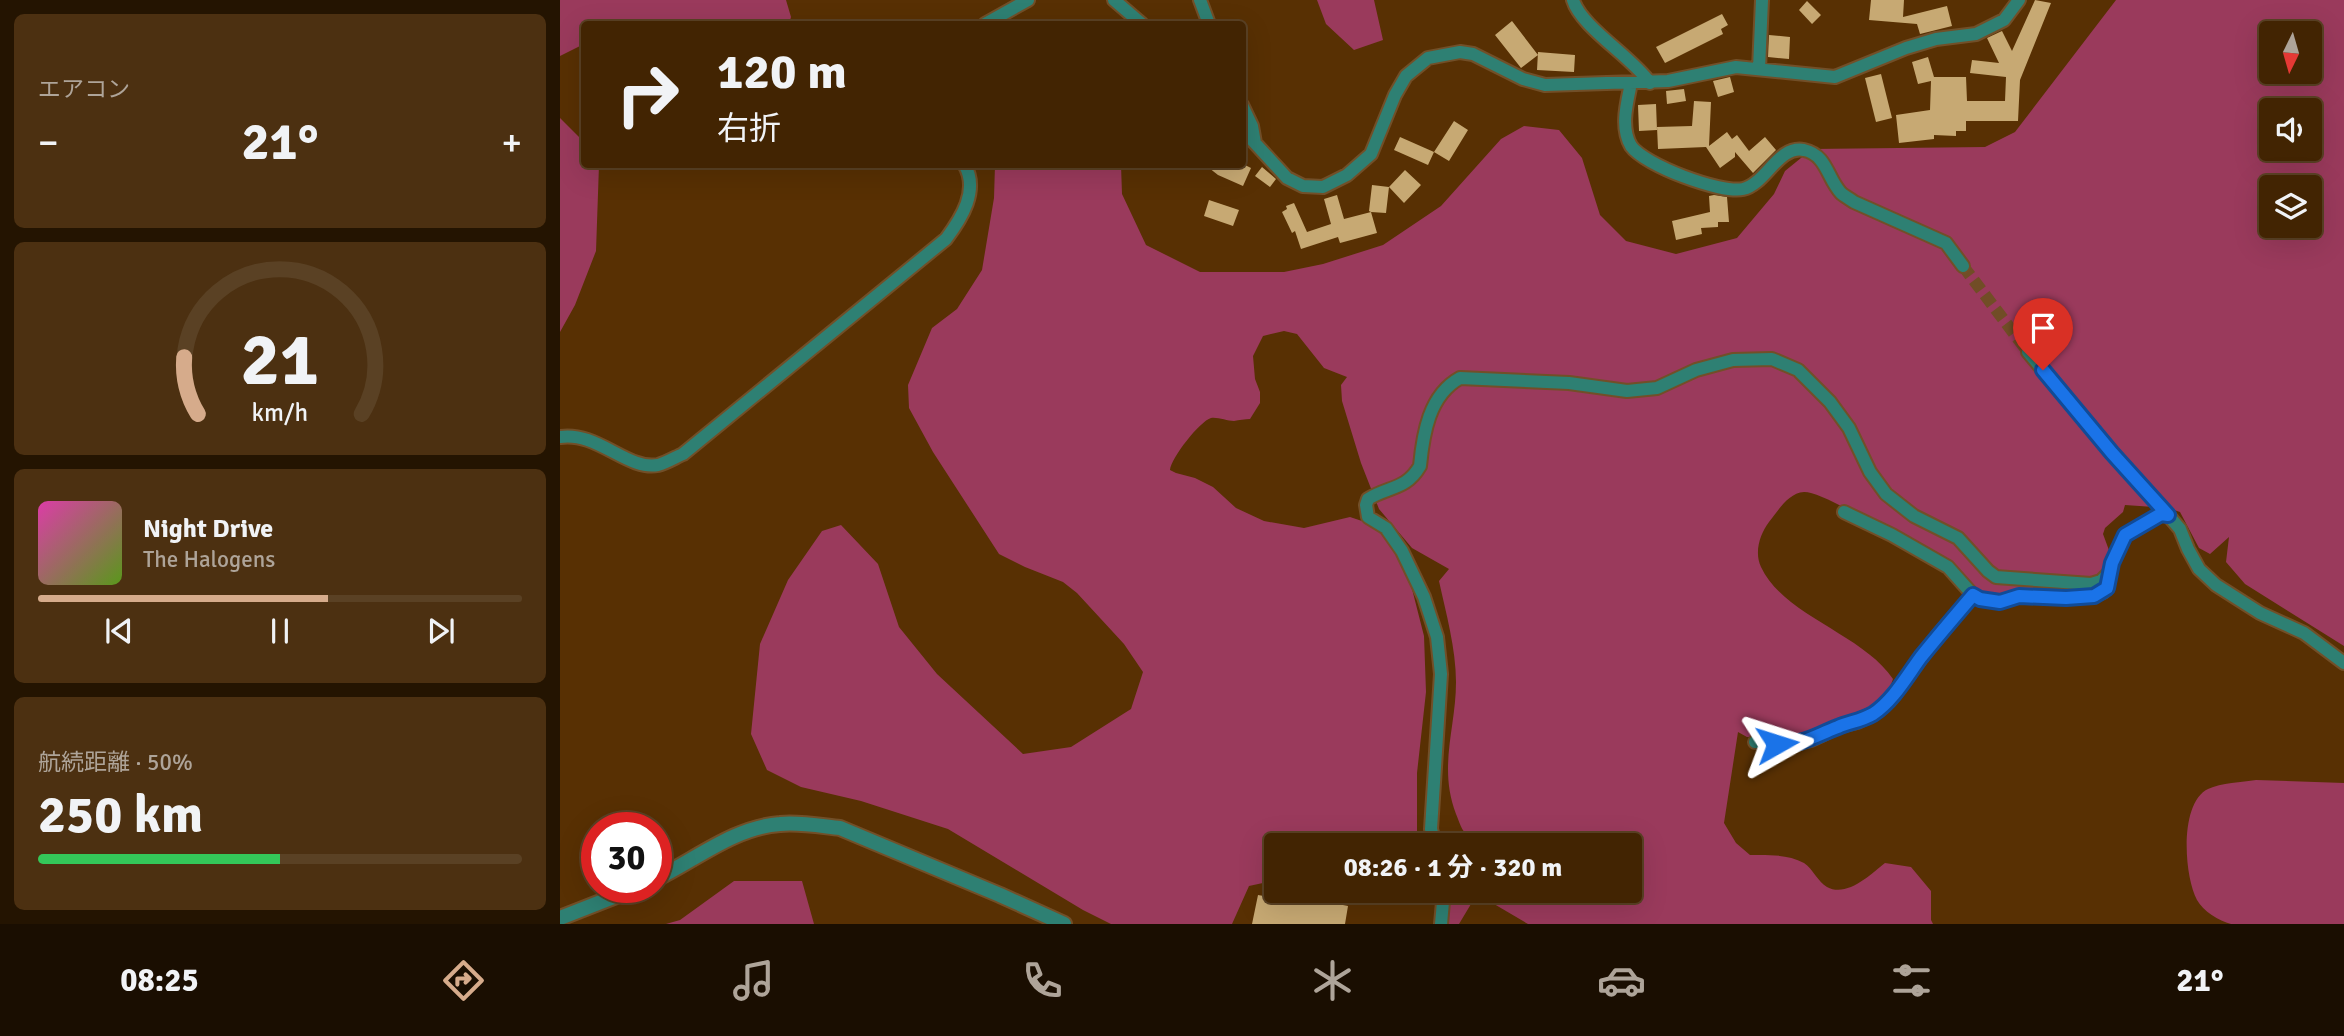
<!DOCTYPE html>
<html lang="ja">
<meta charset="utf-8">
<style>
:root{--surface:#422402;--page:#4c3011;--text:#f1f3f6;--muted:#aea499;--line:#5a4124;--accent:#d6ab8b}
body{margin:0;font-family:Signika,"Noto Sans JP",sans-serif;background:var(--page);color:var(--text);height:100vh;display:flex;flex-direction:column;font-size:26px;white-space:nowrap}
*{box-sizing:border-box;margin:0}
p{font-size:23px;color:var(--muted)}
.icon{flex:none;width:38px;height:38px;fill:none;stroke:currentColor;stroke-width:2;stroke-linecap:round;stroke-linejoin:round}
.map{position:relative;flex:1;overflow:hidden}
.side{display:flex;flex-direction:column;gap:14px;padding:14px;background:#241401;width:560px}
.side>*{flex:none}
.top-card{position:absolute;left:21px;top:21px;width:665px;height:147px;border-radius:7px;box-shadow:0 7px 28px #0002,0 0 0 2px var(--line);background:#422402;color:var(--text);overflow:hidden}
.needle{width:46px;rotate:185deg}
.tools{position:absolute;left:1699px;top:21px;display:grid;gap:14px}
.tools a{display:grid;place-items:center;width:63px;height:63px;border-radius:7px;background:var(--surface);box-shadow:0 7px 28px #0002,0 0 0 2px var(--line);font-size:35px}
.speed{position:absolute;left:21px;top:812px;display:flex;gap:14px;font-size:35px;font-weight:700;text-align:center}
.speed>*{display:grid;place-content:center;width:91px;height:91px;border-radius:50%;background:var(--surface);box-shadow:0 7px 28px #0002,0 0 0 2px var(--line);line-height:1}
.speed .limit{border:10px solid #d22;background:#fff;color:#111}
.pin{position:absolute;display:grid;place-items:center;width:60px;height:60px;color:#fff;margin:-72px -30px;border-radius:50% 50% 50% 0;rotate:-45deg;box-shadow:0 0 7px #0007}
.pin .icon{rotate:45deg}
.me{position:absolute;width:77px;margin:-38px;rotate:84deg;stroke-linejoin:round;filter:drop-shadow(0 0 5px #0008)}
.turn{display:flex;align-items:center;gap:24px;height:147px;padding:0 21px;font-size:32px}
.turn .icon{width:91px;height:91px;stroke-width:2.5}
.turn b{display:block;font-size:49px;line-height:60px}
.big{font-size:52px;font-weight:700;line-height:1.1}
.side .widget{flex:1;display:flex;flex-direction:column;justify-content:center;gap:10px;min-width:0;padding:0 24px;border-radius:10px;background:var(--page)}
.side .dial{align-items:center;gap:0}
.dial svg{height:182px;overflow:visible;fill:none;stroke:var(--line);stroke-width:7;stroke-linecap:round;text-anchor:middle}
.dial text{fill:var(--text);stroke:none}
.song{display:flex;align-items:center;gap:21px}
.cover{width:84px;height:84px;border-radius:10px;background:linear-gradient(135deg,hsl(320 70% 55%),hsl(90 70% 35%))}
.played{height:7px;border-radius:4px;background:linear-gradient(90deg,var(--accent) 60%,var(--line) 60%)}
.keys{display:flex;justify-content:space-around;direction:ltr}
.heat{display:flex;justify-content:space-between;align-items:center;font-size:38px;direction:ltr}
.charge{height:10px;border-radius:5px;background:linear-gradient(90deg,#34c759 50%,var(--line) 0)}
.trip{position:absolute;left:704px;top:833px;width:378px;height:70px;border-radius:7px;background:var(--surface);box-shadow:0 7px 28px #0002,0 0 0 2px var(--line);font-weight:700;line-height:70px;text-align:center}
.tab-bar{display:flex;height:112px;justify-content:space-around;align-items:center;background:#1a0e01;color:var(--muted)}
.tab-bar .icon{width:49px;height:49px}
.tab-bar .current{color:var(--accent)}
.tab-bar b{font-size:32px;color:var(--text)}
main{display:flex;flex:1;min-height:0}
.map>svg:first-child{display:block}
</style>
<main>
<section class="side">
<div class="widget"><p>エアコン</p>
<div class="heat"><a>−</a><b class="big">21°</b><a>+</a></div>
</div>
<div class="widget dial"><svg viewBox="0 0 100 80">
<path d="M14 69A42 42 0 1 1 86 69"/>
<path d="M14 69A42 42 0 0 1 8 44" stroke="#d6ab8b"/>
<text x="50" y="56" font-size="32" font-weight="700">21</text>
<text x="50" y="72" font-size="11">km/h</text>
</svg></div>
<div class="widget">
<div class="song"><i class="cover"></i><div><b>Night Drive</b><p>The Halogens</p></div></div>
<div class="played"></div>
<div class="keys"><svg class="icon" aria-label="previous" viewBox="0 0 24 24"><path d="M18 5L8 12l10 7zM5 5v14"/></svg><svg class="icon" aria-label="pause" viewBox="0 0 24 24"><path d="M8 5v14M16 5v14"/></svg><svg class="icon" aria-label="next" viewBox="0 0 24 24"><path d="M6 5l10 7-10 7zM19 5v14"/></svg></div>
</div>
<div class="widget"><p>航続距離 · 50%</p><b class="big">250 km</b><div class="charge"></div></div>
</section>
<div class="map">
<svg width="1784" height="924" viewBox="0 0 1784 924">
<rect width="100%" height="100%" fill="#583003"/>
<!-- green -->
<path fill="#9a3a5c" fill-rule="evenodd" d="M 0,0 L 226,0 L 231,17 L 229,24 L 24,24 L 24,44 L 0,56 Z
M 757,0 L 814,0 L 823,40 L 794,50 L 766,24 Z
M 1556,0 L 1784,0 L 1784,646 L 1685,584 L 1666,562 L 1669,537 L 1650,554 L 1639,548 L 1620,512 L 1608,508 L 1565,505 L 1563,512 L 1545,528 L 1543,534 L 1550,553 L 1540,588 L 1530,592 L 1433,597 L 1423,595 C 1399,575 1269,491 1244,492 C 1228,493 1218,511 1209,522 C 1200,534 1194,552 1201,567 C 1224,616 1303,634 1333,679 L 1329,690 L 1316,704 L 1234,738 L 1187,737 L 1178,732 L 1164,823 L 1176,843 L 1190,855 C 1208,855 1228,854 1244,863 C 1253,869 1258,882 1267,887 C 1287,898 1311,874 1325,863 L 1351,867 L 1371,891 L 1371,920 L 1373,924 L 968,924 L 917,894 L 899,924 L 885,924 L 888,891 L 1069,891 L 1069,845 L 909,845 L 913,840 C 902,833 901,826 896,814 C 878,767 896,728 896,682 C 896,649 886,613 879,581 L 889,569 L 852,548 L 819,509 L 801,463 L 782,401 L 781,385 L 787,377 L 764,368 L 737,334 L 724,331 L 703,336 L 693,356 L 695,379 L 700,392 L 700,403 L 690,419 C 685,419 679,420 674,421 C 667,421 658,417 651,418 C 640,421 611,458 610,470 L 616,473 L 635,478 L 653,487 L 676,508 L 704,521 L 744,528 L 790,517 L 805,522 L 822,533 L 839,555 L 850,581 L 864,636 L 866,692 L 857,773 L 857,837 L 855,845 L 716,845 L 716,880 L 689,886 L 672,924 L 551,924 L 523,910 L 388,829 L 301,801 L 241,787 L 207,770 L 191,734 L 200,644 L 228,580 L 262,531 L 281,525 L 318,564 L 339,627 L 377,674 L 463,754 L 511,747 L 571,709 L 583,672 L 564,644 L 517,593 L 503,582 L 465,567 L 439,554 L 373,452 L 349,408 L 348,385 L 372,328 L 397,309 L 422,270 L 434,198 L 435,165 L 561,165 L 562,194 L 586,245 L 640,272 L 724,272 L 763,264 L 823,245 L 881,206 L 941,139 L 964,126 L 999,130 L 1022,158 L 1040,215 L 1066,241 L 1116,254 L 1177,238 L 1214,194 L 1225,171 L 1252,149 L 1425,147 L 1455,132 ZM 1712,33 L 1750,33 L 1750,72 L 1712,72 ZM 1712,110 L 1750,110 L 1750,149 L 1712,149 ZM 1712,187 L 1750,187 L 1750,226 L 1712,226 Z
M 0,118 L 24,142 L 24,164 L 39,165 L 36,251 L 15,305 L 0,332 Z
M 1696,780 L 1784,783 L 1784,924 L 1671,924 C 1659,921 1643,911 1637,900 C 1624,876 1619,803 1648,789 C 1661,783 1682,782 1696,780 Z
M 174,881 L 242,881 L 254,924 L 106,924 L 120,920 Z"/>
<!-- building -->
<path fill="#c7a973" d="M 1311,0 L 1344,0 L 1343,17 L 1387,6 L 1392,26 L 1360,34 L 1357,24 L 1309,20 Z
M 1475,0 L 1491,3 L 1460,80 L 1458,121 L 1406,121 L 1406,131 L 1396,131 L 1396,136 L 1374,135 L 1374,139 L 1339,143 L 1336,115 L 1370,110 L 1371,81 L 1358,84 L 1352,62 L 1368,57 L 1374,77 L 1406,77 L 1407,101 L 1445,101 L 1446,77 L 1410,73 L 1412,60 L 1439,63 L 1427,38 L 1442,31 L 1452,51 Z
M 1247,1 L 1261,15 L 1252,24 L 1239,10 Z
M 1162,14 L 1168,25 L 1161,29 L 1163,34 L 1105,63 L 1096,47 Z
M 952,21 L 978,55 L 961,68 L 935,35 Z
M 1209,35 L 1230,37 L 1229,59 L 1208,57 Z
M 978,52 L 1015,55 L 1014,72 L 977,70 Z
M 1321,74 L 1332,118 L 1316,122 L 1305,78 Z
M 1170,77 L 1174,92 L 1158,97 L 1153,81 Z
M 1124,89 L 1126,101 L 1107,104 L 1106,91 Z
M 1134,101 L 1151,102 L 1149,146 L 1167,132 L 1172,139 L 1177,135 L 1189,151 L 1205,137 L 1216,150 L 1193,173 L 1175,152 L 1175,157 L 1160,168 L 1146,147 L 1098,149 L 1097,127 L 1132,126 Z
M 1096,104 L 1097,130 L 1079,131 L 1078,105 Z
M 894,121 L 908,130 L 889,161 L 874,152 Z
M 840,137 L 874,152 L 868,165 L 834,150 Z
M 644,164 L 683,164 L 691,168 L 683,186 L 658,175 Z
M 702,167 L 716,179 L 710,187 L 695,176 Z
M 845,170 L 861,185 L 844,203 L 829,187 Z
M 812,185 L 829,187 L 826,213 L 811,212 L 817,233 L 780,243 L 778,237 L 741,249 L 735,231 L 732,233 L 722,212 L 727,209 L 726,206 L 734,203 L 747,232 L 771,224 L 764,199 L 777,195 L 784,219 L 811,212 L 809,211 Z
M 1154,195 L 1167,197 L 1169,222 L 1158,222 L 1158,227 L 1141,228 L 1142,234 L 1116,240 L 1112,221 L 1150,212 L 1149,196 Z
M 649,200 L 679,210 L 673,226 L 644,216 Z
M 727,894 L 788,906 L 785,924 L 692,924 L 698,895 L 726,900 Z"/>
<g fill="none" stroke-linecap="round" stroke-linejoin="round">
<!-- minor-tunnel -->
<path stroke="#714d26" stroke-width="12" stroke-dasharray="12 6" stroke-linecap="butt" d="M 1403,266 L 1468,352"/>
<defs>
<path id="minor" d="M 554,0 L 582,24
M 640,0 L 649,24
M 1013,0 C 1021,27 1072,57 1090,83
M 425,24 L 468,0
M 1199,69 L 1202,0
M 1071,83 C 1067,103 1060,127 1071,146 C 1084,165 1161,194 1183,189 C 1206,184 1218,145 1244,150 C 1267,155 1267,178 1281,193 C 1284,196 1290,199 1294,202 L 1386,243 L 1403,266
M 682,105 L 692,126 L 695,143
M 682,129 L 727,178 L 743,186 L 763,187 L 787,175 L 811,154 L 835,95 L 846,76 L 868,58 L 900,52 L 913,54 L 963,79 L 985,85 L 1108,81 L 1176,67 L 1275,77 L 1346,48 L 1376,39 L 1416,34 L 1444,20 L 1459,0
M 1468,352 L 1552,453 L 1608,515
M 0,437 C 37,431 68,471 98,465 C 106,463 116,457 123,454 L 386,239 C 401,219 420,190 404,164
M 1284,512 L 1332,535 L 1388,567 L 1413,595 L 1420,599 L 1440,602 L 1459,596 L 1506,598 L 1533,596 L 1543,592 L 1547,588 L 1552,563 L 1565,535 L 1601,514 L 1608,515 L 1620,529 L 1628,549 L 1639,569 L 1656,585 L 1700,613 L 1744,633 L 1784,663
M 1195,742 L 1234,744 L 1251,740 L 1280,726 L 1297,722 L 1313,714 L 1328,702 L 1379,634 L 1413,595
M 875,845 L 871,829 L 881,674 L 877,637 L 864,597 L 842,551 L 826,528 L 808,517 L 806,505 L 808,499 C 829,486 846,490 860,466 C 863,434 869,395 900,378 L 1009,383 L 1067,391 L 1097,388 L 1136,370 L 1173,360 L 1212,359 L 1238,370 L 1270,402 L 1289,428 L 1310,472 L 1326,494 L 1354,516 L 1398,538 L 1428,571 L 1436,577 L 1531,584 L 1541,581 L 1550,572
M 881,924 L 884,891"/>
<path id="tertiary" d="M 96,879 C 135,860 175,827 220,824 C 239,822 261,826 280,828 L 440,895 L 504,924
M 0,918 L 79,887"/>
</defs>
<!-- minor casing -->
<use href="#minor" stroke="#724f28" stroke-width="16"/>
<!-- tertiary casing -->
<use href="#tertiary" stroke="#724f28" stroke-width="18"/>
<!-- minor -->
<use href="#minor" stroke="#2e8073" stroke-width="12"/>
<!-- tertiary -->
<use href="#tertiary" stroke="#2e8073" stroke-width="14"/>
</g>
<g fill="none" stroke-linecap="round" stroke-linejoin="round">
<defs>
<path id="route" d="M 1217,744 C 1244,745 1254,736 1278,727 C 1289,722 1301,721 1313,714 C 1333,701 1347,676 1361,657 C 1378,636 1395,616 1413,595 L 1420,599 L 1440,602 L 1459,596 L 1506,598 L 1534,596 L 1547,588 L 1552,563 L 1565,535 L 1601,514 L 1608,515 L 1552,453 L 1483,370"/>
</defs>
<!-- route casing -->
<use href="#route" stroke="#114b97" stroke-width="18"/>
<!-- route -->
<use href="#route" stroke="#1a73e8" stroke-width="12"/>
</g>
</svg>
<div class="tools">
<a><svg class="needle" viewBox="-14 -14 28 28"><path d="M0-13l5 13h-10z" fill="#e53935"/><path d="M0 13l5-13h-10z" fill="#aea499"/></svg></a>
<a><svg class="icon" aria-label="sound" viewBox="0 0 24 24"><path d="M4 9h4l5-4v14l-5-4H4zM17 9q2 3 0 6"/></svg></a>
<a><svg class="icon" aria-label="layers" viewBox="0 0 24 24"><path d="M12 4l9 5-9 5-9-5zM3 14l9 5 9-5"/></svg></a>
</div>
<div class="speed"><div class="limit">30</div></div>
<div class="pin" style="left:1483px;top:370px;background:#d93025"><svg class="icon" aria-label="arrive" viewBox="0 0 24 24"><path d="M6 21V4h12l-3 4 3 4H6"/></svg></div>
<svg class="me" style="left:1217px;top:744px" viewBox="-20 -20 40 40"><path d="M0-17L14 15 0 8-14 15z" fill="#1a73e8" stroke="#fff" stroke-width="4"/></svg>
<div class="trip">08:26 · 1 分 · 320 m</div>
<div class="top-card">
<div class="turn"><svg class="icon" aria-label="right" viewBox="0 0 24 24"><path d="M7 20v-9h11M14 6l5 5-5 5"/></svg><div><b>120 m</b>右折</div></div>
</div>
</div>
</main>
<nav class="tab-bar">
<b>08:25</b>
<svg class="icon current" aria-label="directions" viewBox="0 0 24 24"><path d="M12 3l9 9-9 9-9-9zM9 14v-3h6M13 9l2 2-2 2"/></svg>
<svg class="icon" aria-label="music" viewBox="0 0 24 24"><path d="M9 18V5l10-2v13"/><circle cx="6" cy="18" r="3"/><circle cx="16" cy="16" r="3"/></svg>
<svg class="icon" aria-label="phone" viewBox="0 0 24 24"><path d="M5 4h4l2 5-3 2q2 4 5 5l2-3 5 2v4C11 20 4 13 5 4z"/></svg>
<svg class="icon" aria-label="climate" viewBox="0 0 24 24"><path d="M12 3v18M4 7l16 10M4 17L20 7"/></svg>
<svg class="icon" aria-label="car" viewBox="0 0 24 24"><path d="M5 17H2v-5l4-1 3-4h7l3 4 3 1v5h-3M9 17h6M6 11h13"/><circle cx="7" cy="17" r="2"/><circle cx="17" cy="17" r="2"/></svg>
<svg class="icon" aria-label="filters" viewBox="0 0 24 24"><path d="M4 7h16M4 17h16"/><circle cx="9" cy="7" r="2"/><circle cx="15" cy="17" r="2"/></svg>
<b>21°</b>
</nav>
